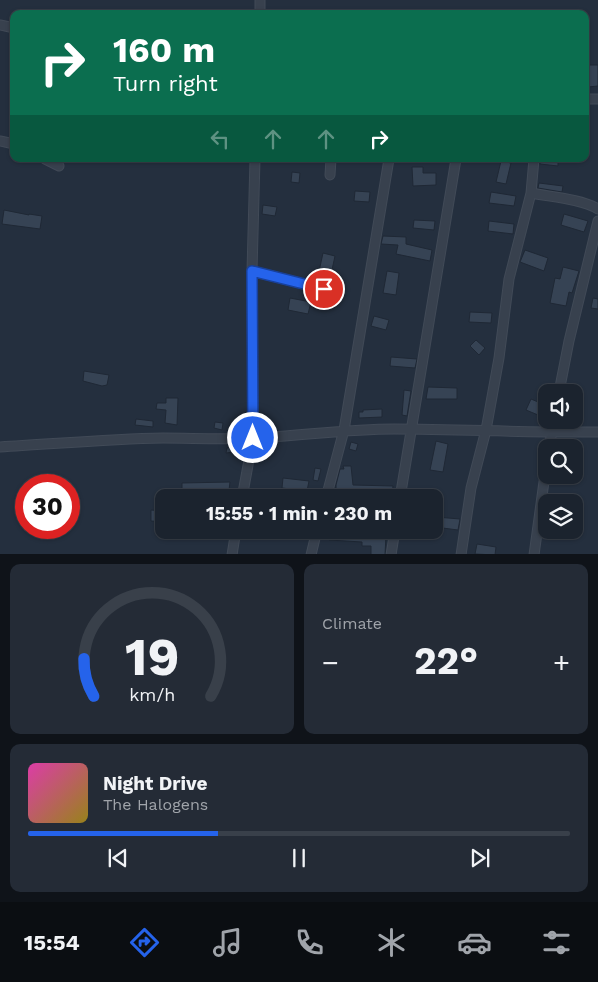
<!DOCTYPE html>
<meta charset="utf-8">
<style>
:root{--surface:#1b232e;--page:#242b36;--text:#f1f3f6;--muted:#a0a4aa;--line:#39404a;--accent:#2563eb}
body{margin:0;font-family:"Work Sans",sans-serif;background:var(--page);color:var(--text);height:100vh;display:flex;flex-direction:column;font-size:19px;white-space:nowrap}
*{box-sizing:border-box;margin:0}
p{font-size:16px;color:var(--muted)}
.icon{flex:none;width:28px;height:28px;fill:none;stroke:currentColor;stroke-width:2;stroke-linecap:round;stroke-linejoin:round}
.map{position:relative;height:554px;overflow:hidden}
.drawer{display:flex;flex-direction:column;gap:10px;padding:10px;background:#0f1319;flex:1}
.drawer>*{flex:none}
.hud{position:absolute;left:10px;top:10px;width:579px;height:152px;border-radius:10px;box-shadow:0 1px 4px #0004,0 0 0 1px var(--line);background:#0b6e4f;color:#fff;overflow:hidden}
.controls{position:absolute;left:538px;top:384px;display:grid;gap:10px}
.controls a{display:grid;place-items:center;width:45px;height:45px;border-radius:10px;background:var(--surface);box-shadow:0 1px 4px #0004,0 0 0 1px var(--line);font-size:25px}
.speed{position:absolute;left:15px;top:474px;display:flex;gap:10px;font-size:25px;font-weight:700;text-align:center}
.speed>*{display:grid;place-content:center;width:65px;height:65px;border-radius:50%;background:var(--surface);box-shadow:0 1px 4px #0004,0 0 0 1px var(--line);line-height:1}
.speed .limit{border:8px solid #d22;background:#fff;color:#111}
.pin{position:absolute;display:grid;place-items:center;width:42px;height:42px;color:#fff;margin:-21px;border:2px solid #fff;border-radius:50%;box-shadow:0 1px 5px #0007}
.me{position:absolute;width:55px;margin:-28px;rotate:0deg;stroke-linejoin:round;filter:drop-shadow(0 0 4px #0008)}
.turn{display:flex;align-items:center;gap:18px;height:105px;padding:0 20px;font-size:22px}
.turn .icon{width:65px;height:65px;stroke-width:2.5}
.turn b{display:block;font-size:35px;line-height:42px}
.lanes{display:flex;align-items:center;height:48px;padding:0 20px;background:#0003;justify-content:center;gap:25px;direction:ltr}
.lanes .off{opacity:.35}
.big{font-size:38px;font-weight:700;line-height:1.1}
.drawer .tile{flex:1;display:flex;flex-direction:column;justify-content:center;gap:8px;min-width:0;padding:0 18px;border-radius:10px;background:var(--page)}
.drawer .dial{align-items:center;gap:0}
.dial svg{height:130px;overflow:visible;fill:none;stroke:var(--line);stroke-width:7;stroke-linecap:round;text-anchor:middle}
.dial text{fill:var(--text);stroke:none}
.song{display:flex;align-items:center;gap:15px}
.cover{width:60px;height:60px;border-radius:8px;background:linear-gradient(135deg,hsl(320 70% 55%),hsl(50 70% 35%))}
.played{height:5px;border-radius:2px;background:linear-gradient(90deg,var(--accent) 35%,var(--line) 35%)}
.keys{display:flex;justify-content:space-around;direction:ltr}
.heat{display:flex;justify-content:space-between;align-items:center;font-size:28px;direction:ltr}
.drawer .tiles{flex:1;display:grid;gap:10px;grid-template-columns:1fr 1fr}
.tile:last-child{grid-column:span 2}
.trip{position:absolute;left:155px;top:489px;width:288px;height:50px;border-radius:10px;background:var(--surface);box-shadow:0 1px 4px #0004,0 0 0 1px var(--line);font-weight:700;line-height:50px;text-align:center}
.menu{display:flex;height:80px;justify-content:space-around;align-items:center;background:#0b0e12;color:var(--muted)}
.menu .icon{width:35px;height:35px}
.menu .active{color:var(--accent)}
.menu b{font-size:22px;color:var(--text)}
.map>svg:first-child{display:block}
</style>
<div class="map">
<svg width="598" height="555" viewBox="0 0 598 555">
<rect width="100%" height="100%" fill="#242f3e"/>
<!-- building -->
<path fill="#364354" stroke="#1f2835" d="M 587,65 L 598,65 L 598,86 L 588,87 Z
M 540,159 L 558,159 L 558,166 L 540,164 Z
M 501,161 L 511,163 L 506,184 L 496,182 Z
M 412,167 L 423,167 L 423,173 L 436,173 L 436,185 L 413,186 Z
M 292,172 L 300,173 L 299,183 L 291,182 Z
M 539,183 L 563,186 L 562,192 L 538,188 Z
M 355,191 L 370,192 L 369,202 L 354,201 Z
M 491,192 L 516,196 L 514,206 L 489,203 Z
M 263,205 L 277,207 L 275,216 L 262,214 Z
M 4,210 L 29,215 L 29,214 L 42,216 L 40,229 L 2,224 Z
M 564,214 L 588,221 L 584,232 L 561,225 Z
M 414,220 L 435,221 L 434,230 L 413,228 Z
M 489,221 L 514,224 L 513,234 L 488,231 Z
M 383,236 L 406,237 L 406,244 L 432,250 L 430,261 L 396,254 L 398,245 L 381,244 Z
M 525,250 L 548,258 L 544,271 L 520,262 Z
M 323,253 L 335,256 L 330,279 L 318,276 Z
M 563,267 L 579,271 L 572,293 L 569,292 L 566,306 L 550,303 L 555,278 L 560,279 Z
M 387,271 L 399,273 L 396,295 L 383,293 Z
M 290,298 L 311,302 L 308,314 L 288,310 Z
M 593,298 L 598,299 L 598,309 L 591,308 Z
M 470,312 L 492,313 L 491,323 L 469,322 Z
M 374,316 L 389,320 L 386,330 L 371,326 Z
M 476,340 L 485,348 L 479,355 L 470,346 Z
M 391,357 L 417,359 L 415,368 L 390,366 Z
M 84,371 L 109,375 L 107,385 L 102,386 L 83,381 Z
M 428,387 L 457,388 L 457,399 L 426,399 Z
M 404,390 L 411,391 L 407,416 L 402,415 Z
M 166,398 L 178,398 L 177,425 L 165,423 L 166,410 L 156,409 L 157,403 L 166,403 Z
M 531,399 L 543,404 L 538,415 L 526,410 Z
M 382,409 L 382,417 L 359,418 L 359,412 L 363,412 L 363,410 Z
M 136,419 L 153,421 L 153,427 L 135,425 Z
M 215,422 L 223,423 L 222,430 L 214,428 Z
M 436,441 L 448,444 L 443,472 L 430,470 Z
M 351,442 L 358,444 L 356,451 L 349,449 Z
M 243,446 L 243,451 L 226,453 L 227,448 Z
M 343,466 L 351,466 L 353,485 L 393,486 L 392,497 L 336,495 L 336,485 L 340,469 L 344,469 Z
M 315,468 L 321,469 L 318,481 L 313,480 Z
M 283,478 L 309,481 L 307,491 L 282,488 Z
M 230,482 L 228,498 L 219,498 L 220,492 L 188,493 L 188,498 L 182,498 L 182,483 Z
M 151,510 L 164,511 L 164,522 L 151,521 Z
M 436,517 L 460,519 L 458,530 L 435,527 Z
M 330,530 L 356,531 L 355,535 L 386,535 L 385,555 L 371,555 L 371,546 L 362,546 L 362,542 L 329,540 Z
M 477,544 L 496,547 L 495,555 L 475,554 Z"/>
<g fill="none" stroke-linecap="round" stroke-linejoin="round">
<defs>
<path id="minor" d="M 260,0 L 260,14
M 0,25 L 14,28
M 585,99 L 598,99
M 0,141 L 14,144
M 45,159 L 59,166
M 330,175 L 331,159
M 531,193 C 551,197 581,199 598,209
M 252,271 L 324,289
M 559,392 L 569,341 L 598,221
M 0,447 C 54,444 108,439 163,438 C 193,438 223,440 254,438 C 300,436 347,429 394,429 C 462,429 530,433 598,432
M 549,448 L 554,420
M 242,498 L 253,438 L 252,271 L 255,159
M 326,498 L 344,430 L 389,159
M 400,498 L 456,159
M 232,555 L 236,530
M 311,555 L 317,530
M 391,555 L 395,530
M 461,555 L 471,488 L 486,430 L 499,358 L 509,279 L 531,193 L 534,159
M 534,555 L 546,467"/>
</defs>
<!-- minor casing -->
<use href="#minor" stroke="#414a57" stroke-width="11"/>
<!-- minor -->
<use href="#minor" stroke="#38414e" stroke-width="9"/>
</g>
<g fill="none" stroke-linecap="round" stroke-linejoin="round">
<defs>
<path id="route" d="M 253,438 L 252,271 L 324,289"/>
</defs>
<!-- route casing -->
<use href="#route" stroke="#184099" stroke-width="12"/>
<!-- route -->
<use href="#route" stroke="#2563eb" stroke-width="9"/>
</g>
</svg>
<div class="controls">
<a><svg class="icon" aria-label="sound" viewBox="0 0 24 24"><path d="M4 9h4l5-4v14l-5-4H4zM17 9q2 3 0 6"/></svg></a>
<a><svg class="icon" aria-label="search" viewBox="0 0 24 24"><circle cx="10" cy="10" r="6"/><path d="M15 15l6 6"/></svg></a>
<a><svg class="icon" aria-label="layers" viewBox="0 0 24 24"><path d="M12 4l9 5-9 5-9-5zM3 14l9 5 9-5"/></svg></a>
</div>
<div class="speed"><div class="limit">30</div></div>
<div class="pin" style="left:324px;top:289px;background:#d93025"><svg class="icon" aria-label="arrive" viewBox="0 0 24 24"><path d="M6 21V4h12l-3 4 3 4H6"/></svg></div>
<svg class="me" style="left:253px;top:438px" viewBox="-20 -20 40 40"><circle r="17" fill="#2563eb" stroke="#fff" stroke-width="3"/><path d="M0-11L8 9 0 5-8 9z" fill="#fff"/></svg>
<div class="trip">15:55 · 1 min · 230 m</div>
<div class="hud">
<div class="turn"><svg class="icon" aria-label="right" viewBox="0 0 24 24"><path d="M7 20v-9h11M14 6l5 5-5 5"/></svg><div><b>160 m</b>Turn right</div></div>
<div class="lanes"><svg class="icon off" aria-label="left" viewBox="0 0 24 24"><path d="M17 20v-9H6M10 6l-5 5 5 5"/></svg><svg class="icon off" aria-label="ahead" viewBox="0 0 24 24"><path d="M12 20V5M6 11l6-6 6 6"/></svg><svg class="icon off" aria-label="ahead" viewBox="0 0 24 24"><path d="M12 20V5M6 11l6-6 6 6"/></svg><svg class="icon" aria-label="right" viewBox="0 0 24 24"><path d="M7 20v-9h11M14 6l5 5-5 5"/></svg></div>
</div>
</div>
<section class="drawer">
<div class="tiles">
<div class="tile dial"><svg viewBox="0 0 100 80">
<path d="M14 69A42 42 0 1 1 86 69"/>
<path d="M14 69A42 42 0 0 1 8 46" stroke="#2563eb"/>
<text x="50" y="56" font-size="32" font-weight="700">19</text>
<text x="50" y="72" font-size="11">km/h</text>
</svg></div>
<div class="tile"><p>Climate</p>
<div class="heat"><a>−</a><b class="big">22°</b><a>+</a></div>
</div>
<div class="tile">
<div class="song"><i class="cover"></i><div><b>Night Drive</b><p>The Halogens</p></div></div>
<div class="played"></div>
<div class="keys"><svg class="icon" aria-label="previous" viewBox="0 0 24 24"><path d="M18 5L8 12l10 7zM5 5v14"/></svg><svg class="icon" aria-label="pause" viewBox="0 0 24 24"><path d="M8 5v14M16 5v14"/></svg><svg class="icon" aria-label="next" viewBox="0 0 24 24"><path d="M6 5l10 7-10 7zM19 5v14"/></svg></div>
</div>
</div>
</section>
<nav class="menu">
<b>15:54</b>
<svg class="icon active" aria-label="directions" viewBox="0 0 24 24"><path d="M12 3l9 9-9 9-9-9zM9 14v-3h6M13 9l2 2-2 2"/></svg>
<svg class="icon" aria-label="music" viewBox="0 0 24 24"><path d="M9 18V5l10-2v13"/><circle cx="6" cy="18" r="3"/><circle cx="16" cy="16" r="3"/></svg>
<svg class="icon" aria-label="phone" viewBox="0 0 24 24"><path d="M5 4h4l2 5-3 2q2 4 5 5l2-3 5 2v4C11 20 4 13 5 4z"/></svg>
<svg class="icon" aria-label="climate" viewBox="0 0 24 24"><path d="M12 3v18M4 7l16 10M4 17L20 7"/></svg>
<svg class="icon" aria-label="car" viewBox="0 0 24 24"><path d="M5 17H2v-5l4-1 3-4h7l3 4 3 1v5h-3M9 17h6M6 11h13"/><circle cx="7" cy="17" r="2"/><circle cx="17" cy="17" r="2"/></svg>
<svg class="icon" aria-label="filters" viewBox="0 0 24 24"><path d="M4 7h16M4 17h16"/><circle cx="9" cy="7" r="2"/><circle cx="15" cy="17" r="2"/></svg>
</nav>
